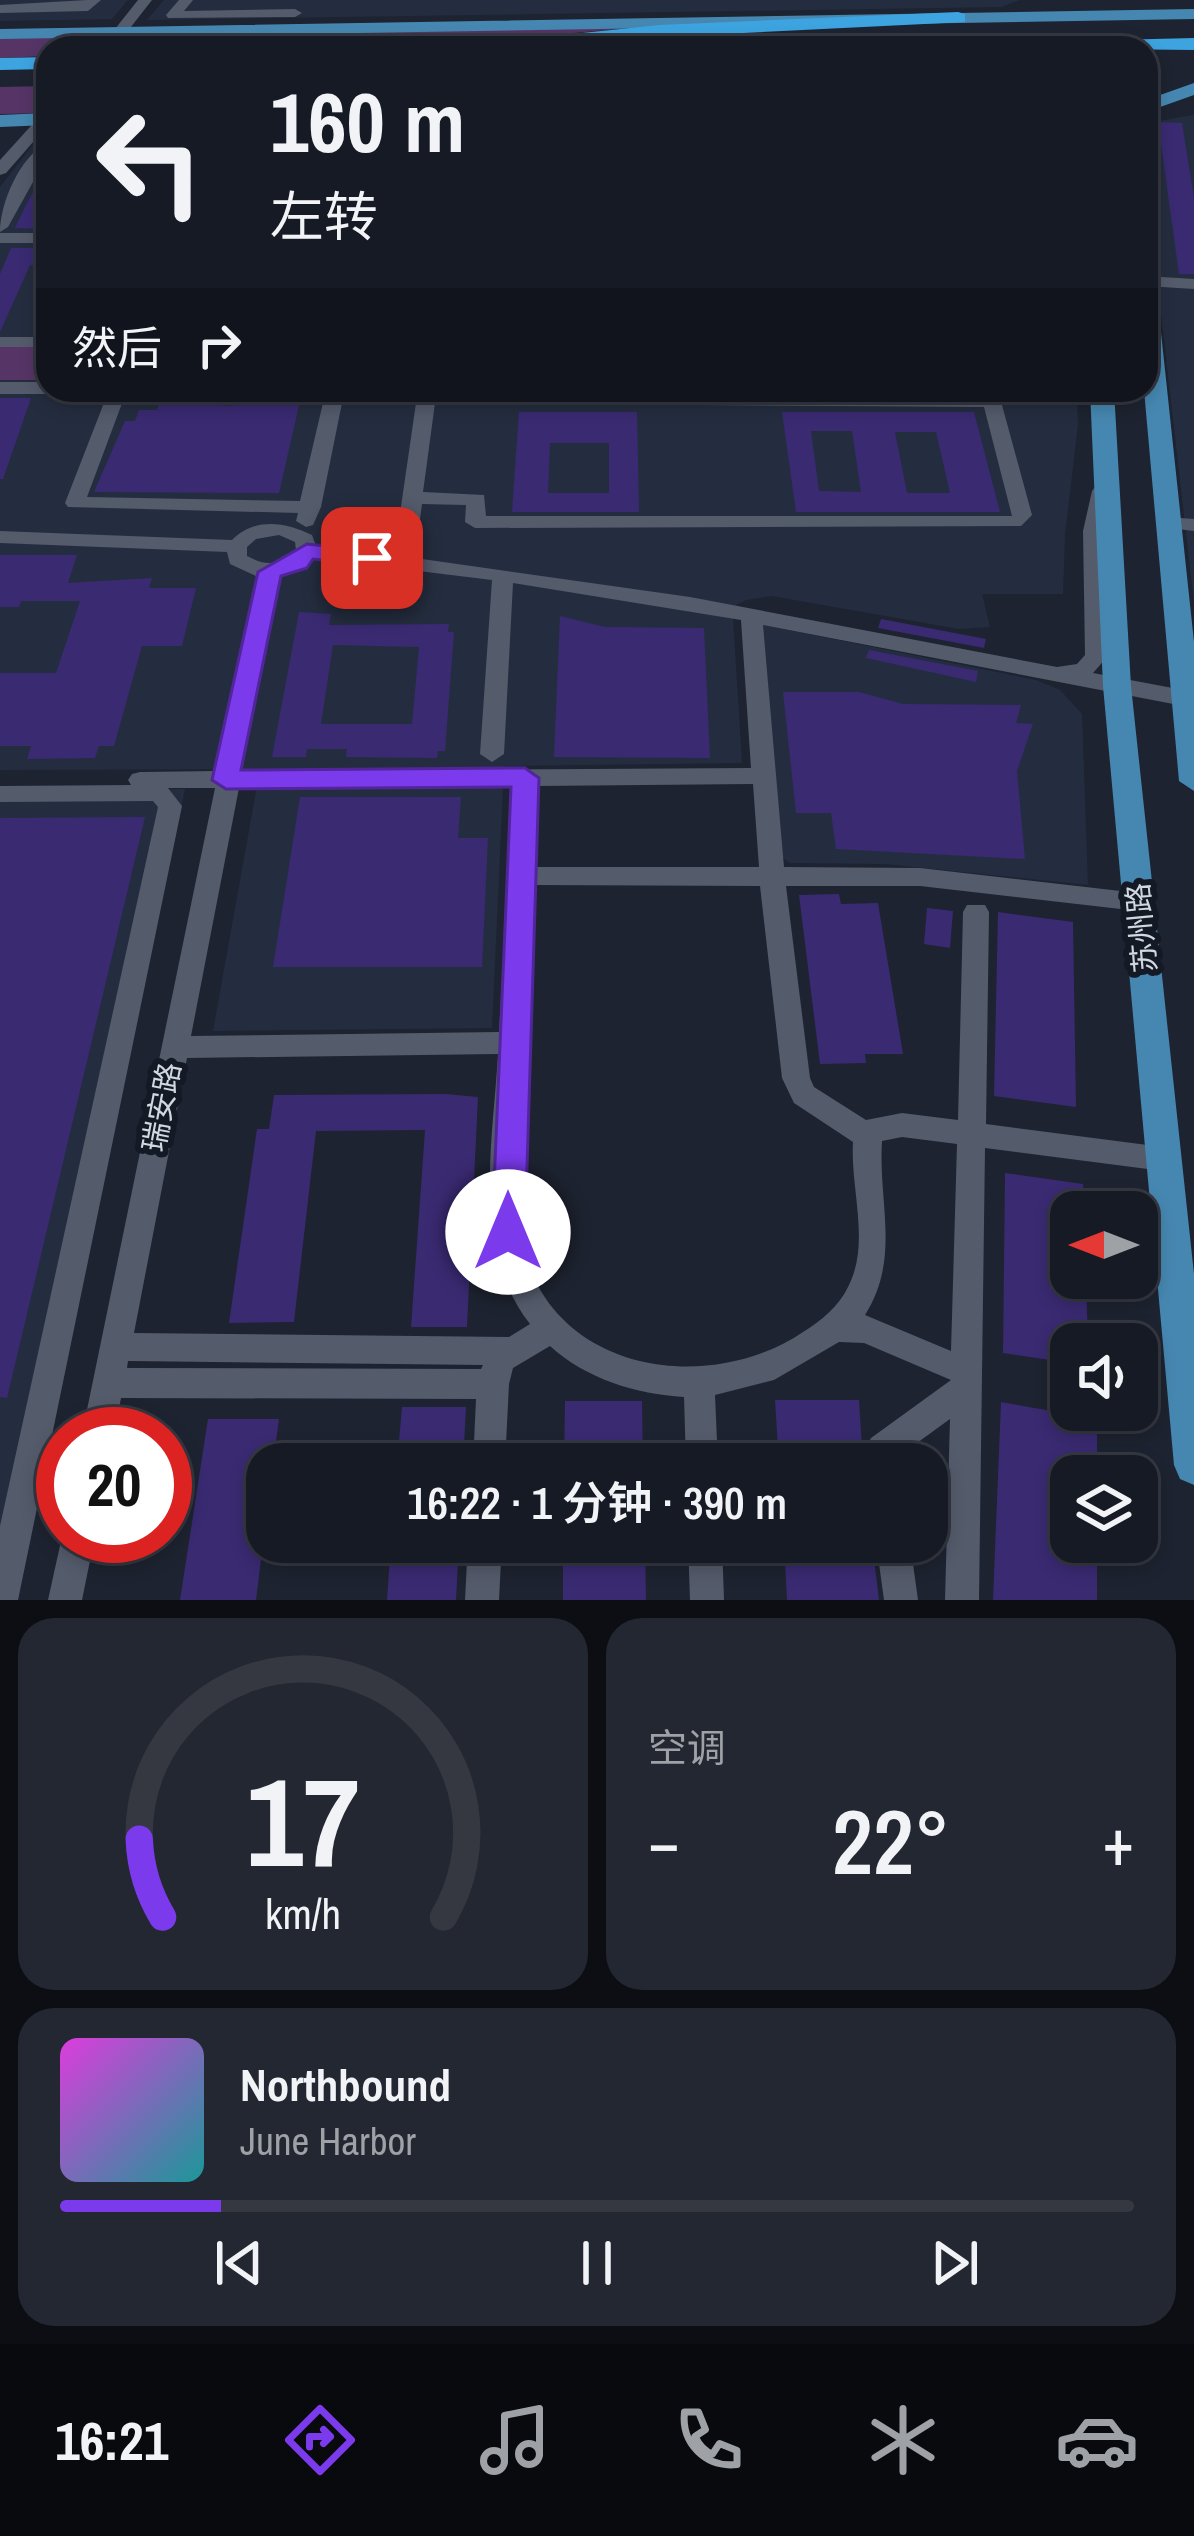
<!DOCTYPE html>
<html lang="zh">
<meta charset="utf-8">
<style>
:root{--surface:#161a24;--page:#232731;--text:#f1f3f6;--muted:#9ea1a6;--line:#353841;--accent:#7c3aed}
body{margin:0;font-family:"Archivo Narrow","Noto Sans SC",sans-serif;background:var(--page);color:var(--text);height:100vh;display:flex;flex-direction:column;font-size:45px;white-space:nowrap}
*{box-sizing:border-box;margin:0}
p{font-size:39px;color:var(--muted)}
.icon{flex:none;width:66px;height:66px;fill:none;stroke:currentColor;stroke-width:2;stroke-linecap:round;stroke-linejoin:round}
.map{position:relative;height:1600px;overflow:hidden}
.drawer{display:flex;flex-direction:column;gap:18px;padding:18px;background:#0c0e14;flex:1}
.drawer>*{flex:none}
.hud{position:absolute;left:36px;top:36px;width:1122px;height:366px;border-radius:36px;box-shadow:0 6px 18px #0003,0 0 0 3px var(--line);background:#161a24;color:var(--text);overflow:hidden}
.needle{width:78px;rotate:270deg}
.buttons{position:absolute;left:1050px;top:1191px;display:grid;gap:24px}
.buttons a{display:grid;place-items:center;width:108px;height:108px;border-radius:24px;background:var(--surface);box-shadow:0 6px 18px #0003,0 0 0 3px var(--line);font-size:60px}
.speed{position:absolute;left:36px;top:1407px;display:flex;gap:24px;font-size:60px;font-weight:700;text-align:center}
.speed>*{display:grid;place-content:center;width:156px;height:156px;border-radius:50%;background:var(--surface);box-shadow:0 6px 18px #0003,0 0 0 3px var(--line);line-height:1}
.speed .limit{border:18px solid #d22;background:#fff;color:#111}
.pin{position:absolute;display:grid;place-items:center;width:102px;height:102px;color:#fff;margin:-51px;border-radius:24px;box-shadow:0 6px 18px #0006}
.me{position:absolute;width:132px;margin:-66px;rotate:0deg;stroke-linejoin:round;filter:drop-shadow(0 0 9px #0008)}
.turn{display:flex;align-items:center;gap:42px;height:252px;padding:0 36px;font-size:54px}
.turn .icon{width:156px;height:156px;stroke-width:2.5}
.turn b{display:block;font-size:84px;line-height:102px}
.then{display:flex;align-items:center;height:114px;padding:0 36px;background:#0003;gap:24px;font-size:45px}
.big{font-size:90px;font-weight:600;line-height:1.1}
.drawer .tile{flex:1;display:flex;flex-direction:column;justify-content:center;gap:18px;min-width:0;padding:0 42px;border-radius:36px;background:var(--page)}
.drawer .dial{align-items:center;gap:0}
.dial svg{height:312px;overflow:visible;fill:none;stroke:var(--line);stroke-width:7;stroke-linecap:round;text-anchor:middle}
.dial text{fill:var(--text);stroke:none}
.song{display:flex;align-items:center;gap:36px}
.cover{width:144px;height:144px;border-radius:18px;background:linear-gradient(135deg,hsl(300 70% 55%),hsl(180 70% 35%))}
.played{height:12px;border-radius:6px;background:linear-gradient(90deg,var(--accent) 15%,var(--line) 15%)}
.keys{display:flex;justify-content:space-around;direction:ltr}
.heat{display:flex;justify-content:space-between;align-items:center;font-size:66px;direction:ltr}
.drawer .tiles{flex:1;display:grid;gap:18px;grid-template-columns:1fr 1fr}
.tile:last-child{grid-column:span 2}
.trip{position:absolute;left:246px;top:1443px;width:702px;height:120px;border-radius:36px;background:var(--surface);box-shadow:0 6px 18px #0003,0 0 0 3px var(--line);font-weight:600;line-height:120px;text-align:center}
.menu{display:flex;height:192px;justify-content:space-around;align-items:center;background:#090a0e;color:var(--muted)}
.menu .icon{width:84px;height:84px}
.menu .current{color:var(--accent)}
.menu b{font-size:54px;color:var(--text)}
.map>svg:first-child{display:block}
</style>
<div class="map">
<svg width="1194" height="1600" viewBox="0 0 1194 1600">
<rect width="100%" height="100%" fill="#1d2330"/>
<!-- built -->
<path fill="#242d3f" d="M 0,0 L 128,0 L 112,19 L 0,21 Z
M 164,0 L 1020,0 L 1001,7 L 147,20 Z
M 1194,115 L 1194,603 L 1146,182 L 1146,123 Z
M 41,134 L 48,134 L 48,390 L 1077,390 L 1078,424 L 1065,535 L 1063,594 L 982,594 L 990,627 L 959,629 L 772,596 L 746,600 L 736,605 L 733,618 L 742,763 L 504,766 L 492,1028 L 213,1031 L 260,769 L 0,770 L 0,187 Z
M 758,624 L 1036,680 L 1060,690 L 1082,714 L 1088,885 L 885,864 L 790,863 L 782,857 Z
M 185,789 L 18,1600 L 0,1600 L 0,791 Z"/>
<!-- green -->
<path fill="#563566" d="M 699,22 L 414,47 L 48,48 L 48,56 L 0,58 L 0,37 Z
M 48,86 L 48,113 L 0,114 L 0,87 Z
M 48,346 L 48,380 L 0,380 L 0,347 Z"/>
<!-- building -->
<path fill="#3a2a72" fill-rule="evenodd" d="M 1158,122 L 1182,123 L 1194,198 L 1194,274 L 1179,274 Z
M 48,164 L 48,229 L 15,228 L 26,205 Z
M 11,248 L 48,248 L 48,265 L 30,265 L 0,332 L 0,274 Z
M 180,395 L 227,395 L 223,406 L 300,401 L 279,493 L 94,492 L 125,421 L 135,421 L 139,410 L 157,410 L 160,402 L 178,403 Z
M 0,398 L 31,398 L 3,479 L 0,479 Z
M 519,412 L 637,412 L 639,512 L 512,512 ZM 550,443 L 609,443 L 609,493 L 548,493 Z
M 782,412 L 974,412 L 1000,512 L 796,512 ZM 811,431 L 852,431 L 861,492 L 819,491 ZM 895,432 L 936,432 L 950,493 L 907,493 Z
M 0,555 L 77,555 L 68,583 L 152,578 L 149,588 L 196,588 L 182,646 L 142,646 L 114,746 L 99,746 L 95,758 L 27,759 L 31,746 L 0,746 L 0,673 L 56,673 L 80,601 L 21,601 L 19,607 L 0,607 Z
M 299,612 L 331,614 L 329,625 L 449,624 L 448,632 L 454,632 L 445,751 L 438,751 L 437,758 L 346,757 L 347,749 L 307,749 L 306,757 L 272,757 ZM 333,645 L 419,647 L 412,724 L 321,724 Z
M 560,616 L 605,627 L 704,628 L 710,758 L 554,757 Z
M 881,619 L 986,639 L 984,648 L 878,628 Z
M 869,650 L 978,671 L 976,682 L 866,658 Z
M 783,692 L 859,692 L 903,704 L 1021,705 L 1016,723 L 1033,724 L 1017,771 L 1025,859 L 836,849 L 831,813 L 796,813 Z
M 300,797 L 461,797 L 458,838 L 488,838 L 482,967 L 273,967 Z
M 145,817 L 7,1398 L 0,1397 L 0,818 Z
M 839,894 L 841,904 L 878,903 L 903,1054 L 865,1054 L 866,1063 L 820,1064 L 799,895 Z
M 927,908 L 953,911 L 950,948 L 924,944 Z
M 998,912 L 1073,922 L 1076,1107 L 994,1096 Z
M 446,1094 L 478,1097 L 467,1327 L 411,1327 L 425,1130 L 316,1131 L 294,1322 L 229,1323 L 257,1129 L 269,1129 L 274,1095 Z
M 1005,1173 L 1083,1184 L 1084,1212 L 1071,1212 L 1071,1278 L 1086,1278 L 1088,1344 L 1071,1344 L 1071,1363 L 1003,1353 Z
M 775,1400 L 859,1400 L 863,1464 L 779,1464 Z
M 565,1401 L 642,1401 L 643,1464 L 564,1464 Z
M 1001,1402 L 1097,1419 L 1097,1476 L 1071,1476 L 1071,1542 L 1097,1542 L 1097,1600 L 993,1600 Z
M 402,1407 L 466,1407 L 463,1464 L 397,1464 Z
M 208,1419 L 279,1419 L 273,1464 L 267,1464 L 267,1511 L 256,1600 L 180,1600 Z
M 391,1542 L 459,1542 L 456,1600 L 387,1600 Z
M 563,1542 L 645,1542 L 646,1600 L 563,1600 Z
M 784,1542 L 872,1542 L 879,1600 L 787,1600 Z"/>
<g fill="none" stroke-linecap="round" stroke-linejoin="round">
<!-- minor -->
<path fill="#545b6b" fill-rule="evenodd" d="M 87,0 L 101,0 L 88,11 L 0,13 L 0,5 Z
M 138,0 L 152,0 L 127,32 L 117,32 L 115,29 Z
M 179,0 L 193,0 L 184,11 L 295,9 L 302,13 L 295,17 L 168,18 L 166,15 Z
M 48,116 L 48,125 L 6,173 L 0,175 L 0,160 L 39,117 Z
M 48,142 L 48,155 L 8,227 L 0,232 C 0,203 20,156 48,142 Z
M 0,233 L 48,233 L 48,243 L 0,243 Z
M 1146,276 L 1194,279 L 1194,289 L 1146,286 Z
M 0,337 L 48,337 L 48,347 L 0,347 Z
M 0,382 L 48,382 L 48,390 L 56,390 L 48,394 L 0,394 Z
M 109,390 L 127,390 L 87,497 L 300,501 L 326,390 L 986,395 L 985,390 L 1003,390 L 1002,405 L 1032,515 L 1021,526 L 475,528 L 465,522 L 466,505 L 422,504 L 415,558 L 690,597 L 1057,667 L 1077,664 L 1085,655 L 1083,531 L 1092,491 L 1095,487 L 1109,487 L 1112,491 L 1103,531 L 1107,657 L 1093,673 L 1194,692 L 1194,708 L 763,625 L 784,867 L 920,868 L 1138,893 L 1147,895 L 1151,902 L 1147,909 L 1138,911 L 920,886 L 786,886 L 810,1078 L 814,1087 L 866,1120 L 902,1113 L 958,1120 L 963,912 L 967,905 L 985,905 L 989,912 L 986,1124 L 1163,1147 L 1173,1150 L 1177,1159 L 1173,1168 L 1163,1171 L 985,1148 L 979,1600 L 945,1600 L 950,1419 L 899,1456 L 900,1464 L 868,1464 L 866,1449 L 871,1438 L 951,1380 L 864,1343 L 839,1342 L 774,1380 L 715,1395 L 718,1464 L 686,1464 L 684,1397 C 636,1394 586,1379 550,1346 L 513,1368 L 509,1384 L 505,1464 L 473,1464 L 476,1399 L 121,1398 L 114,1434 L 82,1434 L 215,788 L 168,788 L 182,806 L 18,1600 L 0,1600 L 0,1526 L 158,807 L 153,801 L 0,802 L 0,786 L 131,785 L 128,780 L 132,774 L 140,772 L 218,771 L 258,577 L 230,564 L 227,552 L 0,543 L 0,531 L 232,540 C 255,517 285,522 312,535 L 316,546 L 394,555 L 416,403 L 342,403 L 321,507 L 313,525 L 306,527 L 296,521 L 298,513 L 68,507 L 65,503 ZM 435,403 L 984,407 L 1012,516 L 486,516 L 484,495 L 423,492 ZM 279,535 L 295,542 L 296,550 C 280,565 267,567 247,556 L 247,547 L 256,539 ZM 312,558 L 492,580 L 480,754 L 492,762 L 504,754 L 513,583 L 741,620 L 751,768 L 242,771 L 280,575 L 297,572 ZM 753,784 L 759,867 L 533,867 L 537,786 ZM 513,786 L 499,1032 L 191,1036 L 239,788 ZM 532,885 L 760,886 L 782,1078 L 794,1103 L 853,1142 C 850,1189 871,1243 848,1287 C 839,1306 821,1321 803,1332 C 716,1391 573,1377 530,1269 C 508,1213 522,1127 525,1068 C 528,1007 530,946 532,885 ZM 498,1054 C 493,1143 471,1249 530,1324 L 509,1337 L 134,1333 L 187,1058 ZM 902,1137 L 957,1144 L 951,1351 L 865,1315 C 901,1258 878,1203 882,1141 ZM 128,1361 L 483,1365 L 481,1369 L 127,1368 Z
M 1167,517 L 1194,519 L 1194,531 L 1160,527 L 1157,523 Z
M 63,1532 L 63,1536 L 95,1536 L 82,1600 L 48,1600 Z
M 468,1542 L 502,1542 L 499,1600 L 465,1600 Z
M 688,1542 L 722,1542 L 724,1600 L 690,1600 Z
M 876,1542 L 910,1542 L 918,1600 L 884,1600 Z"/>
<!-- major -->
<path fill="#4687b1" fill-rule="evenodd" d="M 1194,9 L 1194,19 L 0,39 L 0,29 Z
M 1194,83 L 1194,95 L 1146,112 L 1146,100 Z
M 48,113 L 48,125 L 0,127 L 0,115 Z
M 1146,288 L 1157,295 L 1194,642 L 1194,791 L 1179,781 L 1144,390 Z
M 1090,390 L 1114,390 L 1131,686 L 1194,1274 L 1194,1485 L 1180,1479 L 1174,1465 L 1103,686 Z"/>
<!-- highway -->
<path fill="#3da4e0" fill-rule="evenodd" d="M 958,12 L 965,14 L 965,22 L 660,37 L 555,48 L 481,48 L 492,42 L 660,25 Z
M 1194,38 L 1194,50 L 1020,48 L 1031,42 Z
M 48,57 L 48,69 L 0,70 L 0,58 Z"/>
</g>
<!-- route -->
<path fill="#7c3aed" stroke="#51269a" stroke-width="3" d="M 307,544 L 372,551 L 384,558 L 372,566 L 313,559 L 307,568 L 281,576 L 241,770 L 525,768 L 539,778 L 525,1232 L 520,1242 L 508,1247 L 497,1242 L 492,1232 L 511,787 L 226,789 L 212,780 L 258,572 Z"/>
<g text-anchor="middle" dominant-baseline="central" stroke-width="12" stroke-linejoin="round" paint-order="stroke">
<!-- street labels -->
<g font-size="30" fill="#d2d7e0" stroke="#131a26">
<text transform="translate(1141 928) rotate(-95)">苏州路</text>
<text transform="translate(161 1107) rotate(-79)">瑞安路</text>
</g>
</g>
</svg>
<div class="buttons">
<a><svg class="needle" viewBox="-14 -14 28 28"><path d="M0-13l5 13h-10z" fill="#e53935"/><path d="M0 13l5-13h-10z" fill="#9ea1a6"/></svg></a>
<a><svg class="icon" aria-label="sound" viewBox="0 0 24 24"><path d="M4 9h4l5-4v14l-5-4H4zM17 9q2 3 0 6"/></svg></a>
<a><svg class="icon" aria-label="layers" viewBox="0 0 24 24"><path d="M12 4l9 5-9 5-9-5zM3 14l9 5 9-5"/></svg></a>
</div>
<div class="speed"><div class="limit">20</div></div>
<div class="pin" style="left:372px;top:558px;background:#d93025"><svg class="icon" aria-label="arrive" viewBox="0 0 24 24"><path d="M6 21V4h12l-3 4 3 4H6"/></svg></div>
<svg class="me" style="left:508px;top:1232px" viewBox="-20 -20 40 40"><circle r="19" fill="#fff"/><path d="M0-13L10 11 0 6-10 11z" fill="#7c3aed"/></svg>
<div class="trip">16:22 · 1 分钟 · 390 m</div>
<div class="hud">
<div class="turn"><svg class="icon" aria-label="left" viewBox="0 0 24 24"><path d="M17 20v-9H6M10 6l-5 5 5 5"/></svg><div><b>160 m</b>左转</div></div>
<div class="then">然后<svg class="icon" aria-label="right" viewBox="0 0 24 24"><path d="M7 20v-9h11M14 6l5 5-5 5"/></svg></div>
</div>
</div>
<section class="drawer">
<div class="tiles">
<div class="tile dial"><svg viewBox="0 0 100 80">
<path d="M14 69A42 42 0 1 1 86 69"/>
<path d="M14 69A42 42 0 0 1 8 49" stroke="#7c3aed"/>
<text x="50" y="56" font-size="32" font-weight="700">17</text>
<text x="50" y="72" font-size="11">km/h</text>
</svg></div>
<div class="tile"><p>空调</p>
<div class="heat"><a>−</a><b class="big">22°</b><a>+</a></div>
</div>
<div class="tile">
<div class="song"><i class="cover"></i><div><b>Northbound</b><p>June Harbor</p></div></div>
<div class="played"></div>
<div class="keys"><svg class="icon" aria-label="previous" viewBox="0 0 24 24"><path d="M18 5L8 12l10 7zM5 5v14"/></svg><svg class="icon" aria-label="pause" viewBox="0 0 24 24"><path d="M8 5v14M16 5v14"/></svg><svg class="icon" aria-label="next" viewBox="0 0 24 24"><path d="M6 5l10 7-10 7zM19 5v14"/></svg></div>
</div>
</div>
</section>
<nav class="menu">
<b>16:21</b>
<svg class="icon current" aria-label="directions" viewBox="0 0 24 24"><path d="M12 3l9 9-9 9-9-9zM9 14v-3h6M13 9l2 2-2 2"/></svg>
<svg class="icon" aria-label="music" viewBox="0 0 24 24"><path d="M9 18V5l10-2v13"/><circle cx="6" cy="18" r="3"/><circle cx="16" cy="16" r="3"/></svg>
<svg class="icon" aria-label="phone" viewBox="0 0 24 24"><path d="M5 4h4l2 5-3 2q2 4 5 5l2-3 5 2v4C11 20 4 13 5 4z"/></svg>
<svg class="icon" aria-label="climate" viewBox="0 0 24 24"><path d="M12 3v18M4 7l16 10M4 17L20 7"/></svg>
<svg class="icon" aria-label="car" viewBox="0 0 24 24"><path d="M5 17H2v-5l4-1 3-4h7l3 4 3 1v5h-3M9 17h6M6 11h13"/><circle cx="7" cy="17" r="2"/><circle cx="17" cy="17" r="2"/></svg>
</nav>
